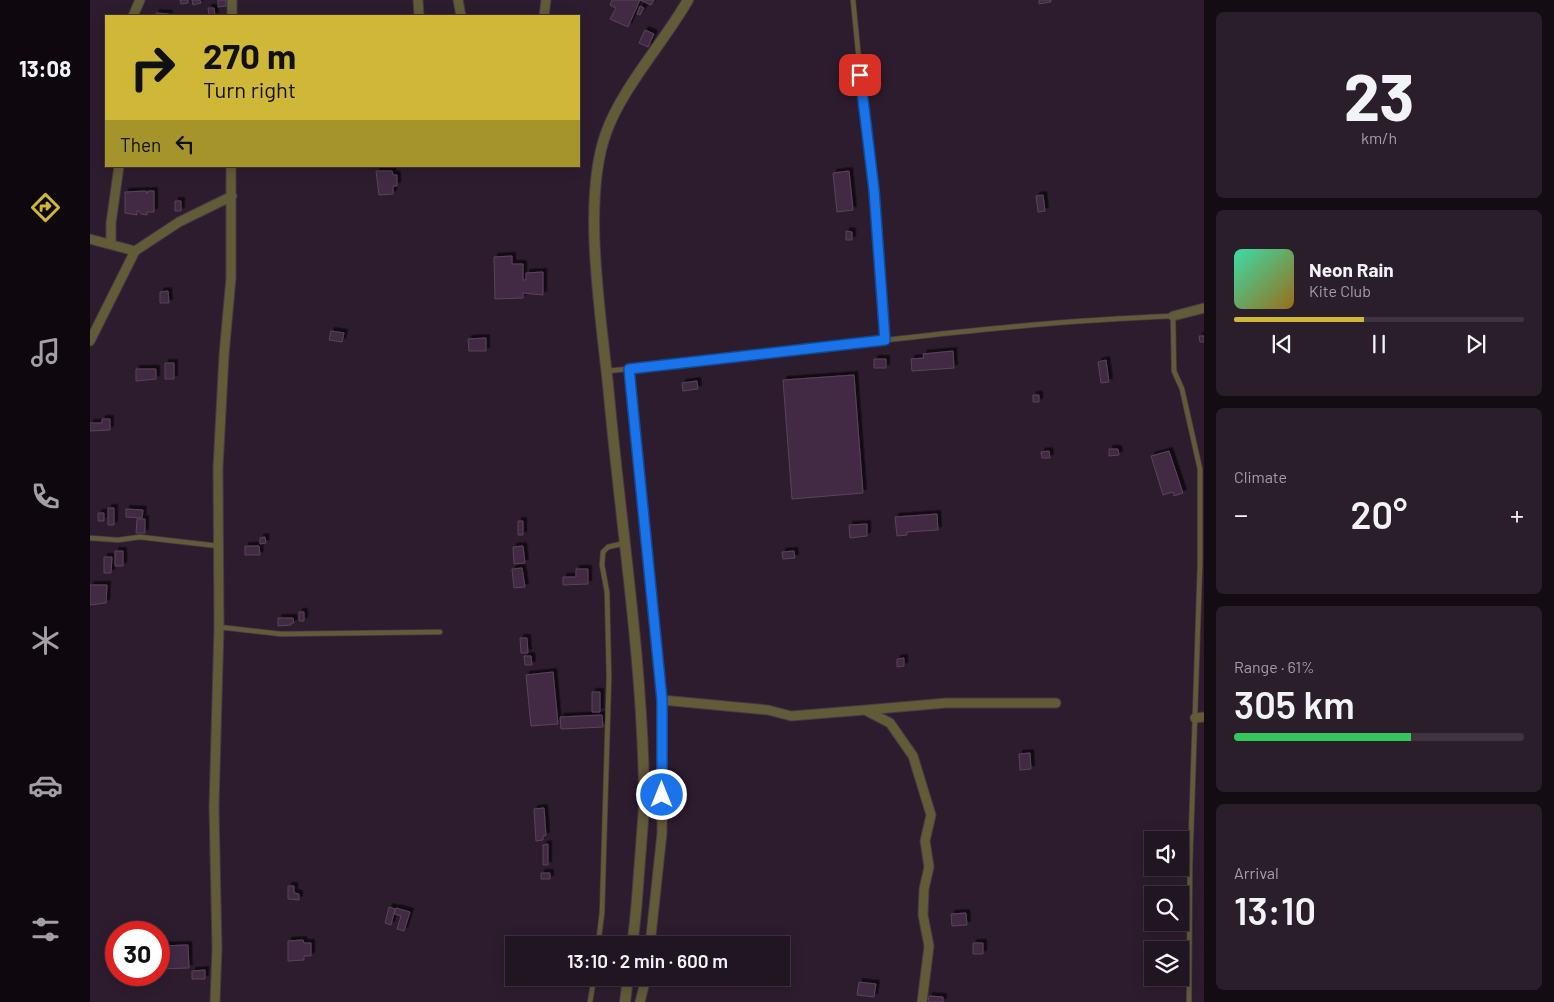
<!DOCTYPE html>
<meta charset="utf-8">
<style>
:root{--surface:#221522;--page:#2a1e2a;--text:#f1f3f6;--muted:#a29fa5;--line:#3f3440;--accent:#cfb837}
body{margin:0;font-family:Barlow,sans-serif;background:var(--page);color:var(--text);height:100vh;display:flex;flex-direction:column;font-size:19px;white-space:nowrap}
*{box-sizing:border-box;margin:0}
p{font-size:16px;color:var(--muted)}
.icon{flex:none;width:28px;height:28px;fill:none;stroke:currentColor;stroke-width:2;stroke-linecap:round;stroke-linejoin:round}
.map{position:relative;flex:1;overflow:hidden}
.side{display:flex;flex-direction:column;gap:12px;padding:12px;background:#130c13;width:350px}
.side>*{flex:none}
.banner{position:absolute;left:15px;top:15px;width:475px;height:152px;border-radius:0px;box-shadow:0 2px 12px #0003,0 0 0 1px var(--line);background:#cfb837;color:#111;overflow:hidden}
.buttons{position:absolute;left:1054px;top:831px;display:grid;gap:10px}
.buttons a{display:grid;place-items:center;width:45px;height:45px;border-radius:0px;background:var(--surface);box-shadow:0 2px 12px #0003,0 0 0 1px var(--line);font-size:25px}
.speed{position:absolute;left:15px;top:921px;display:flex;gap:10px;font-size:25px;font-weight:700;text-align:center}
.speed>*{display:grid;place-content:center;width:65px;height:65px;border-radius:50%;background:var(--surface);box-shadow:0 2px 12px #0003,0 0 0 1px var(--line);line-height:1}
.speed .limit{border:8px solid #d22;background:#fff;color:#111}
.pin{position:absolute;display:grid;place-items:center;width:42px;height:42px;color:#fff;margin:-21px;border-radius:10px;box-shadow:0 2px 8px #0006}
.me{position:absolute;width:55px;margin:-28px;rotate:0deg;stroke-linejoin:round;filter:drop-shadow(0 0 4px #0008)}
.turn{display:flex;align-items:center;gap:18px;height:105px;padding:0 15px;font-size:22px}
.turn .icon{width:65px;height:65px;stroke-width:2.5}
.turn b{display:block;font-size:35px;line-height:42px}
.then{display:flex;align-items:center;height:48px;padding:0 15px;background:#0003;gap:10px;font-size:19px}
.big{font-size:38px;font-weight:600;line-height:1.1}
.side .tile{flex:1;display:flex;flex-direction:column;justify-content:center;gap:8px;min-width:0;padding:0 18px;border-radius:8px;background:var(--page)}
.side .dial{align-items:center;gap:0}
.dial b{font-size:65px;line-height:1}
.song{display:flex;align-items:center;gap:15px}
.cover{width:60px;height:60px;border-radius:8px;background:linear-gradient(135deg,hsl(160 70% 55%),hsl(40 70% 35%))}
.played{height:5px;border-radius:2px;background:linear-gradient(90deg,var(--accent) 45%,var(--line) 45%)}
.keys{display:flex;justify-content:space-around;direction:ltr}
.heat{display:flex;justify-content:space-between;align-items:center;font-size:28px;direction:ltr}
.charge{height:8px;border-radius:4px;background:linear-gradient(90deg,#34c759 61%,var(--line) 0)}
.trip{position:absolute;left:415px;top:936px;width:285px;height:50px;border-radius:0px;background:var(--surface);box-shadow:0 2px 12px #0003,0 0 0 1px var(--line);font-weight:600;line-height:50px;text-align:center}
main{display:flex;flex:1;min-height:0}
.dock{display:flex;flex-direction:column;width:90px;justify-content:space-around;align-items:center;background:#0e080e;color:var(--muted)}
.dock .icon{width:35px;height:35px}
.dock .active{color:var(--accent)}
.dock b{font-size:22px;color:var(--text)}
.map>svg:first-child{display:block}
</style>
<main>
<nav class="dock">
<b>13:08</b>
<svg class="icon active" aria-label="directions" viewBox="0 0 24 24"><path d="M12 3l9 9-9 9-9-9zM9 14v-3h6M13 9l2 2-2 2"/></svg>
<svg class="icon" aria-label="music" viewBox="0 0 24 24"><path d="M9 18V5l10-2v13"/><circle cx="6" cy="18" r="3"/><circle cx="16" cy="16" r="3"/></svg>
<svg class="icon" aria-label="phone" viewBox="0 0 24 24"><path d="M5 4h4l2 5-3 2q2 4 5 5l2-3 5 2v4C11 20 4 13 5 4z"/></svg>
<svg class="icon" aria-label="climate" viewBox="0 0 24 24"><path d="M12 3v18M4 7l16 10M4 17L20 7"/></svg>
<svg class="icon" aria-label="car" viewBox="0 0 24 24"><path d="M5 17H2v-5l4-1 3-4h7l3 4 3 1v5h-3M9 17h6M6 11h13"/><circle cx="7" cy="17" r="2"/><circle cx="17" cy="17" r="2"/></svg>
<svg class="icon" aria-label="filters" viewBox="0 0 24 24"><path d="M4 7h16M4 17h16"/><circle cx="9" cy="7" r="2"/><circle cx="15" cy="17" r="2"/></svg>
</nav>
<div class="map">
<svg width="1114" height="1002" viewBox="0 0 1114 1002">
<defs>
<filter id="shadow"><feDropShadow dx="3.5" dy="-3.5" stdDeviation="0" flood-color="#0009"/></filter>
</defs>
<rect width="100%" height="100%" fill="#2d1c2e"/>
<!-- building -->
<path fill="#432945" stroke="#584559" filter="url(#shadow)" d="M 90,0 L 98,0 L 98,3 L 91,4 Z
M 102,0 L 110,0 L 111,3 L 103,5 Z
M 128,0 L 136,0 L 136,6 L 128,7 Z
M 522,0 L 564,0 L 561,5 L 550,0 L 538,27 L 520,19 L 526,8 L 520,5 Z
M 949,0 L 961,0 L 961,2 L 949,4 Z
M 550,6 L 554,8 L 550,15 L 547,14 Z
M 118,8 L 124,8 L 125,16 L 119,16 Z
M 66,13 L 79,14 L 79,16 L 65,16 Z
M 555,30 L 564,34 L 558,47 L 549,43 Z
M 286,171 L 302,171 L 303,175 L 307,175 L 307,186 L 303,186 L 303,194 L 289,195 Z
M 759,171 L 763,210 L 747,212 L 743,173 Z
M 56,191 L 57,194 L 58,191 L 64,191 L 64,212 L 57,212 L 57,215 L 51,214 L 49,211 L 47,211 L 47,215 L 35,213 L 35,192 Z
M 953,195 L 955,211 L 948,212 L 946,196 Z
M 85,201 L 91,201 L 91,211 L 85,211 Z
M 756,231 L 762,232 L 762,240 L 756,240 Z
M 422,256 L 422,264 L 433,264 L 433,280 L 436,280 L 436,273 L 453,272 L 453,295 L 433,293 L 433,298 L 405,299 L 404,257 Z
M 78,291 L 79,303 L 70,303 L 70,292 Z
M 241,331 L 254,333 L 252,342 L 239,340 Z
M 1109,336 L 1114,336 L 1114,342 L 1110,342 Z
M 396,338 L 396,351 L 379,351 L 378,339 Z
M 863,351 L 864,368 L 822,371 L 821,359 L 834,358 L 833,354 Z
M 784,359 L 796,359 L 796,368 L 784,368 Z
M 1016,360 L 1019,382 L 1011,383 L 1008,362 Z
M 75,363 L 84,363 L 84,379 L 75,379 Z
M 46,369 L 66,369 L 66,379 L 46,381 Z
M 764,375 L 773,493 L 702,499 L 693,380 Z
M 607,381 L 608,389 L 593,391 L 592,383 Z
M 943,395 L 949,395 L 949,402 L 943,402 Z
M 12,419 L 20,419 L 20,430 L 0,431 L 0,423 L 12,423 Z
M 1019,449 L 1028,449 L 1029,455 L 1019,456 Z
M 959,451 L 960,458 L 952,458 L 951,452 Z
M 1079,451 L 1093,493 L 1084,496 L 1083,492 L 1073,495 L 1061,456 Z
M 18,508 L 24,508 L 24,525 L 18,525 Z
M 36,509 L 53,510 L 52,518 L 36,517 Z
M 8,513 L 14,513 L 14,521 L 8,521 Z
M 847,514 L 848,530 L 817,532 L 817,535 L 807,536 L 805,517 Z
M 47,519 L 55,519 L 55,533 L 46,533 Z
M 428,521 L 433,521 L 433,535 L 428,535 Z
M 777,524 L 777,536 L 760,538 L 759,525 Z
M 175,537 L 176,543 L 170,544 L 170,538 Z
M 155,546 L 169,546 L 170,555 L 155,555 Z
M 433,546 L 435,563 L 424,564 L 423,547 Z
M 25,551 L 33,551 L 33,566 L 25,566 Z
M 704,551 L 705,558 L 693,559 L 692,552 Z
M 14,557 L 22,557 L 21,573 L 14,573 Z
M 432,568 L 435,587 L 424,588 L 422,569 Z
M 486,569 L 498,569 L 498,584 L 473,585 L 473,577 L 486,577 Z
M 0,585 L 17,585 L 16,603 L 0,605 Z
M 209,612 L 214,612 L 214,621 L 209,621 Z
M 188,618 L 203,618 L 204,623 L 201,623 L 201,625 L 188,626 Z
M 430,638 L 437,638 L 438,653 L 431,653 Z
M 434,656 L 441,656 L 442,665 L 435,665 Z
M 814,658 L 814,666 L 807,667 L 807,659 Z
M 463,672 L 468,724 L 441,726 L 436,675 Z
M 502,692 L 510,692 L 510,712 L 502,712 Z
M 512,715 L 513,727 L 471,729 L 470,717 Z
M 940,753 L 941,769 L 930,770 L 929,754 Z
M 454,808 L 456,836 L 453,836 L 453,840 L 446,841 L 444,809 Z
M 458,844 L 458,865 L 453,865 L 453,845 Z
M 451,873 L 460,873 L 460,879 L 451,879 Z
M 198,886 L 204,886 L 204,893 L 209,894 L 209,900 L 198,899 Z
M 299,907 L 305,909 L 301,925 L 295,923 Z
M 306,908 L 320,912 L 314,931 L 307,929 L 311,916 L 304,914 Z
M 876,913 L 877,925 L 862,926 L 861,914 Z
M 213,940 L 214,943 L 221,943 L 221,956 L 214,956 L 214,960 L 198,961 L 198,941 Z
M 883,943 L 893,943 L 893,954 L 883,954 Z
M 98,945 L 99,968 L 69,969 L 69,946 Z
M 115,970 L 115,979 L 102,979 L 102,971 Z
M 769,982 L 786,984 L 784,997 L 767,995 Z
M 839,996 L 853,997 L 853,1002 L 838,1002 Z"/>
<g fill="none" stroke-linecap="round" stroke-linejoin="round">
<defs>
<path id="service" d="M 763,0 L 776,131 L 784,190 L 795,340
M 518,371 C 706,353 894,323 1083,316 L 1084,371 L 1092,389 L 1110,469 L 1110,564 L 1100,866 L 1099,1002
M 0,538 L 28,540 L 50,537 L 128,546
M 129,627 L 191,634 L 350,632
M 508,945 L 512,913 L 519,677 L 517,592 L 512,565 L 513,552 L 518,547 L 535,543
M 500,1002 L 504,978"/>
<path id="minor" d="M 328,0 L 329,16
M 368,0 L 371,16
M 43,16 L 50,0
M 142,16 L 142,0
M 454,16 L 456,0
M 0,239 L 45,251
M 21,244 L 21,223 L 29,166
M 1083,316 L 1114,308
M 0,341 L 45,251 L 89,222 L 142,196
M 539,369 L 572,700 L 572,833 L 560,945
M 572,700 L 678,710 L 701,716 L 775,710 L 800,723 L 823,756 L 841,815 L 835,841 L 839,867 L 834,889 L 833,915 L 839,946 L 832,1002
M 775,710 L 856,703 L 966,703
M 1105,718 L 1114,717
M 125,1002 L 127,948 L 124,807 L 129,627 L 128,468 L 134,355 L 141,278 L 141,166
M 550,1002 L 556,978"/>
<path id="tertiary" d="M 542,945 C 547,913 548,880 551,848 C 552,828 555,808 554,789 C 552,657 531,526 519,395 C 512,321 491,202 516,133 C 532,88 574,42 598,0
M 535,1002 L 538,978"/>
</defs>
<!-- service casing -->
<use href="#service" stroke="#483849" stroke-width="6"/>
<!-- minor casing -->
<use href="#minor" stroke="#483849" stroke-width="11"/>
<!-- tertiary casing -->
<use href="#tertiary" stroke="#483849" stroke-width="12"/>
<!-- service -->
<use href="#service" stroke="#625b37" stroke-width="4.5"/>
<!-- minor -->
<use href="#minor" stroke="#625b37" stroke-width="9"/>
<!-- tertiary -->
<use href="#tertiary" stroke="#625b37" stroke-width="10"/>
</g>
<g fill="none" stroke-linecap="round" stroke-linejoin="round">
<defs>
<path id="route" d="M 572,795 L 572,700 L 539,369 L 795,340 L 784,190 L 770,75"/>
</defs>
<!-- route casing -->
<use href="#route" stroke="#114b97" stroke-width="12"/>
<!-- route -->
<use href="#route" stroke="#1a73e8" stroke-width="9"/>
</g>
</svg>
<div class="buttons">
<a><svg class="icon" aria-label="sound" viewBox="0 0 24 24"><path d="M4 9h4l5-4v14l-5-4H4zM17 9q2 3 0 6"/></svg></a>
<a><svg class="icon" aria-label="search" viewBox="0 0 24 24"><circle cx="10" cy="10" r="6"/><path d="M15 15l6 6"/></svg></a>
<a><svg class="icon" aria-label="layers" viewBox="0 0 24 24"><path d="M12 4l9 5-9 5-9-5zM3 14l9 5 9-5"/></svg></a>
</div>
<div class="speed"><div class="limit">30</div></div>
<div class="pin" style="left:770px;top:75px;background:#d93025"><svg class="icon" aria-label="arrive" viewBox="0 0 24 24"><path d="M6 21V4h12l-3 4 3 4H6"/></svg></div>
<svg class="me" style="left:572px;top:795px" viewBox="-20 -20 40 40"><circle r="17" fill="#1a73e8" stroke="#fff" stroke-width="3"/><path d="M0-11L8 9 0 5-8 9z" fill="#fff"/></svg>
<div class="trip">13:10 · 2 min · 600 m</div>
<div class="banner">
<div class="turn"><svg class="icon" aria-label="right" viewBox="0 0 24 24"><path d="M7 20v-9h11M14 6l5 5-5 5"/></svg><div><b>270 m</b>Turn right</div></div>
<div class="then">Then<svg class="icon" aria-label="left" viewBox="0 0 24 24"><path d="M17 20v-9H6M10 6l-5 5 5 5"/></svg></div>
</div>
</div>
<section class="side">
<div class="tile dial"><b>23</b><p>km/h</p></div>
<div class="tile">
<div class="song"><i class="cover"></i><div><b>Neon Rain</b><p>Kite Club</p></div></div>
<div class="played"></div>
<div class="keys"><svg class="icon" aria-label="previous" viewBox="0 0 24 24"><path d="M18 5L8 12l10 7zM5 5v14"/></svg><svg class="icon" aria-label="pause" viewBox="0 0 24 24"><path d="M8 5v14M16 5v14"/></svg><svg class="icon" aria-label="next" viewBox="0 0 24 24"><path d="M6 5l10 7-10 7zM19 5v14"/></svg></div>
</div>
<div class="tile"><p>Climate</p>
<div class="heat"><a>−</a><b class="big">20°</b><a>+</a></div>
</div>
<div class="tile"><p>Range · 61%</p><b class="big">305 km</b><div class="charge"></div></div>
<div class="tile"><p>Arrival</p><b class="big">13:10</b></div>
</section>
</main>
